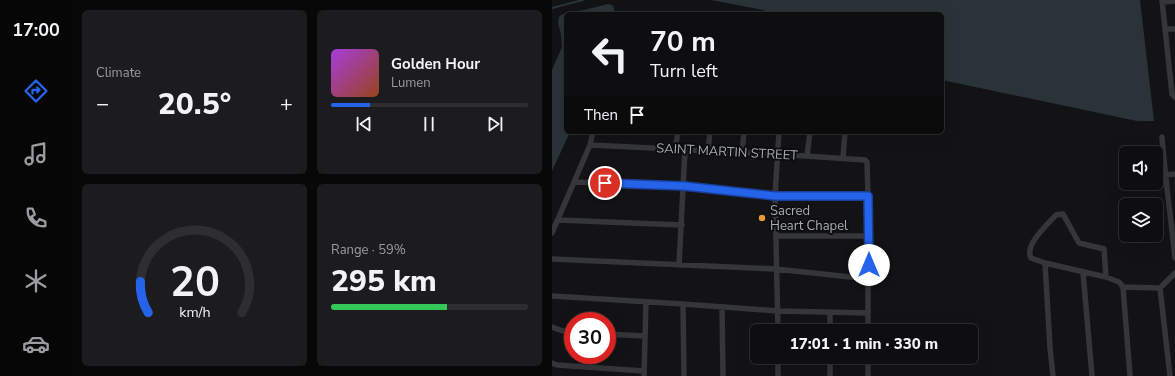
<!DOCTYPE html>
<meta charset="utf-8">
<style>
:root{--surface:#0e0e10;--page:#1c1c1e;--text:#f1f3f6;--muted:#9b9c9f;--line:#2e2e30;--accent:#2563eb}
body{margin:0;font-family:"Nunito Sans",sans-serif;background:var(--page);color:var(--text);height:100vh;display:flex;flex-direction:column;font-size:15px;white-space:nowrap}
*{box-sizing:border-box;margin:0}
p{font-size:13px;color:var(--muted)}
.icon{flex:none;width:22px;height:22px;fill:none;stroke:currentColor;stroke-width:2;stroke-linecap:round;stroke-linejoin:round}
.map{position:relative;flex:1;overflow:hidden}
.sheet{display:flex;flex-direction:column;gap:10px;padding:10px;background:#080809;width:480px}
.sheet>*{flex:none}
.guide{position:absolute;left:12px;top:12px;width:380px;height:122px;border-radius:6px;box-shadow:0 4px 16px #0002,0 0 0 1px var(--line);background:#0e0e10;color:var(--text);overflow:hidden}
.tools{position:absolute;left:567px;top:146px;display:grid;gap:8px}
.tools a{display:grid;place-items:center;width:44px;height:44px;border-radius:6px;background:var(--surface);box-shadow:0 4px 16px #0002,0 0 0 1px var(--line);font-size:20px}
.speed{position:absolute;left:12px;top:312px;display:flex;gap:8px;font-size:20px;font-weight:700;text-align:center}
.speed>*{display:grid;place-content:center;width:52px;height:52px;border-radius:50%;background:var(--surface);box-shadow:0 4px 16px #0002,0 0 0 1px var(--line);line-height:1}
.speed .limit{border:6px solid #d22;background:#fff;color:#111}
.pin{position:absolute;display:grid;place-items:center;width:34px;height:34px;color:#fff;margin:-17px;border:2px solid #fff;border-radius:50%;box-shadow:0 1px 4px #0007}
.me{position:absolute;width:44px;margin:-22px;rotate:0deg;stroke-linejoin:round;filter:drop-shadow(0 0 3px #0008)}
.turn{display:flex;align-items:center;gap:14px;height:84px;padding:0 20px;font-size:18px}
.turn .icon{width:52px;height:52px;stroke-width:2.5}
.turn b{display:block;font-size:28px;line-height:34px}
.then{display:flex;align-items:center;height:38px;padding:0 20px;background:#0003;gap:8px;font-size:15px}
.big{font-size:30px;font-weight:800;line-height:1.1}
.sheet .widget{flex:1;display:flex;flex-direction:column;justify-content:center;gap:6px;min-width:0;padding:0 14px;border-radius:6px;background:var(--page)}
.sheet .dial{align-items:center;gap:0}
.dial svg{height:104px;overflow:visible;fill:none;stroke:var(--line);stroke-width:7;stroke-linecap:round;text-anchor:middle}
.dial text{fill:var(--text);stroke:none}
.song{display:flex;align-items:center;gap:12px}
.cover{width:48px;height:48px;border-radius:6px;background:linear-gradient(135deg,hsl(280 70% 55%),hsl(20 70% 35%))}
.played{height:4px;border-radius:2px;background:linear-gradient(90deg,var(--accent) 20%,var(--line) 20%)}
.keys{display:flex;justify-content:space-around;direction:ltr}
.heat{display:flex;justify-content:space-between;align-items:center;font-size:22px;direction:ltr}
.charge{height:6px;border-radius:3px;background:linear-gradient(90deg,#34c759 59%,var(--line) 0)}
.sheet .tiles{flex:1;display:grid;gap:10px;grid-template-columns:repeat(2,1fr)}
.trip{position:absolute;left:198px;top:324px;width:228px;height:40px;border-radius:6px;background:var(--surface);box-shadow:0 4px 16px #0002,0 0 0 1px var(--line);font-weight:800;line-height:40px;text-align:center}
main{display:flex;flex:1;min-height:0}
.dock{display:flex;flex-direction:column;width:72px;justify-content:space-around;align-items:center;background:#060606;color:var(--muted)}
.dock .icon{width:28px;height:28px}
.dock .current{color:var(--accent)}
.dock b{font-size:18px;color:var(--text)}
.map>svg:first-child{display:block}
</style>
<main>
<nav class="dock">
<b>17:00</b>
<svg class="icon current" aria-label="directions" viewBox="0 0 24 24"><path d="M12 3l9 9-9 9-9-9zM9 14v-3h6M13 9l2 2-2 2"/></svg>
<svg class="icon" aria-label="music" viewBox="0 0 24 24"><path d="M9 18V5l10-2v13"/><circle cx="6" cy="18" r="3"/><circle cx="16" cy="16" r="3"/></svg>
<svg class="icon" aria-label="phone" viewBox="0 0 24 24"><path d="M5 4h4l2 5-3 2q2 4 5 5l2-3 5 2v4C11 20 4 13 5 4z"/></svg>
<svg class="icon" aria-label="climate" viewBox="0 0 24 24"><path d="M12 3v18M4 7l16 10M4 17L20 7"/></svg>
<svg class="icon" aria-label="car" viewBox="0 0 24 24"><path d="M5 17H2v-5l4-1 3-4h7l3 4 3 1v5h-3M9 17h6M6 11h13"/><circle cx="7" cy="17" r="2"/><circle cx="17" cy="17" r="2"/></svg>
</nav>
<section class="sheet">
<div class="tiles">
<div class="widget"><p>Climate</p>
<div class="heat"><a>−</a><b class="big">20.5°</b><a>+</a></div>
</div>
<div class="widget">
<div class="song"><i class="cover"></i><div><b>Golden Hour</b><p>Lumen</p></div></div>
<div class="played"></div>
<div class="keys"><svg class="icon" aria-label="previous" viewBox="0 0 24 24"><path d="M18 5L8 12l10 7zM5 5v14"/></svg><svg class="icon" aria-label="pause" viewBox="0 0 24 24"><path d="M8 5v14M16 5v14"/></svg><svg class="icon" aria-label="next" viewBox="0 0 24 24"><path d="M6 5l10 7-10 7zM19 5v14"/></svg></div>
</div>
<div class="widget dial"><svg viewBox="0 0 100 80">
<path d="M14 69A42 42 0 1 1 86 69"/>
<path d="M14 69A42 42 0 0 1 8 45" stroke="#2563eb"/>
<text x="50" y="56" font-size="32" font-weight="700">20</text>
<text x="50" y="72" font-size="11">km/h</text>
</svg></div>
<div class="widget"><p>Range · 59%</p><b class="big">295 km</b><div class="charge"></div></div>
</div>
</section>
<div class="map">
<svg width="623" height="376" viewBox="0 0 623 376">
<rect width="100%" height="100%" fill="#131315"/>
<!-- water -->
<path fill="#2a3337" d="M 159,0 L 588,0 L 602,121 L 585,121 L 390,80 L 390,14 L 219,14 L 211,10 Z
M 56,4 L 60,5 L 62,8 L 62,14 L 14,14 L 14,132 L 18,132 L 0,171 L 0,70 L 10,47 L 9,34 L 6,23 L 7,17 L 9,15 L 15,13 L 32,10 Z"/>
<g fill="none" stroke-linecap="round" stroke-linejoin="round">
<!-- stream -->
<path stroke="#2a3337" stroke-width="2" d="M 0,8 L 31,0"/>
<!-- minor -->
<path stroke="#343639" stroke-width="5.5" d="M 610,0 L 620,94 L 623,97
M 610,2 L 623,1
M 614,29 L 623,29
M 610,137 C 613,178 619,218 623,258
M 38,145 L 224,154 L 313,160 L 315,162 L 316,196 L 316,331
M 123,150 L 126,132
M 156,151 L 158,132
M 190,153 L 192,132
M 255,156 L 258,132
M 291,158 L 293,132
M 612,175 L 623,174
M 22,182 L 131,186 L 223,196 L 316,196
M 6,220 L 130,225
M 0,233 L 38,145 L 41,132
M 224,236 L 317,236
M 0,259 L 224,269 L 317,279
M 493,263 L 498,348 L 501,376
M 127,265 L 133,150
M 531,272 L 540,376
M 554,277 L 552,249 L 527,243 L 511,214 L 504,215 C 496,224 472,245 479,258 L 493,263 L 554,277 L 567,282 L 571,287 L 608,288
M 571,287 L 578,376
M 0,296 L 131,304 L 226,311 L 316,313
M 131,304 L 132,376
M 170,307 L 171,376
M 278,312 L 278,331
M 0,327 L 11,331 L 21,332
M 226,331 L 223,196 L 227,132
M 55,334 L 93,336
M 278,357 L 278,376
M 316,357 L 316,376
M 0,363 L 5,365 L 92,371
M 92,376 L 94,302
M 226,376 L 226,357
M 618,376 L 608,288 L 623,273"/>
</g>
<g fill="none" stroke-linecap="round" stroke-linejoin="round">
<defs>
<path id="route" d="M 53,183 L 132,186 L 223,196 L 316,196 L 317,265"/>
</defs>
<!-- route casing -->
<use href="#route" stroke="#184099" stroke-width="10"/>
<!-- route -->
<use href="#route" stroke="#2563eb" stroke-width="7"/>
</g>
<!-- markers -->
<circle fill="#e89938" stroke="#0e0e0f" stroke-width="1.5" cx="210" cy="218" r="4"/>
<g text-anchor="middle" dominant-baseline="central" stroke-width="4" stroke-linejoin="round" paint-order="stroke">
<!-- street labels -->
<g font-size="13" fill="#a5acb4" stroke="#0e0e0f">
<text transform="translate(175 152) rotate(3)">SAINT MARTIN STREET</text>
</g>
<!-- poi labels -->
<g font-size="13" fill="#a5acb4" stroke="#0e0e0f" text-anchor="start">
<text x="218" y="211">Sacred<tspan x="218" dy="15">Heart Chapel</tspan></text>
</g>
</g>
</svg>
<div class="tools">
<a><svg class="icon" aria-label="sound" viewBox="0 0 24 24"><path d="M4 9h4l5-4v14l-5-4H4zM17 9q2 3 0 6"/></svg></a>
<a><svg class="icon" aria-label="layers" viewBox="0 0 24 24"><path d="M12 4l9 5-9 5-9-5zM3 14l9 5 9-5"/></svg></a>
</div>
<div class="speed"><div class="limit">30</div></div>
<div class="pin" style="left:53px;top:183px;background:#d93025"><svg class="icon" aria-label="arrive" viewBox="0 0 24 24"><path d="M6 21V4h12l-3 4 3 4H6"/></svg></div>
<svg class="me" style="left:317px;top:265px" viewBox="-20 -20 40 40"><circle r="19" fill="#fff"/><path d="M0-13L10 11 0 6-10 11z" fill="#2563eb"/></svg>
<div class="trip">17:01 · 1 min · 330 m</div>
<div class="guide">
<div class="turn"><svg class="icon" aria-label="left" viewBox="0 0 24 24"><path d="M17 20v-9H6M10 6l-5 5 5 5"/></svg><div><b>70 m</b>Turn left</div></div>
<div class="then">Then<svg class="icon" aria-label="arrive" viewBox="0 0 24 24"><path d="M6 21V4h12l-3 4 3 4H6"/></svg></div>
</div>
</div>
</main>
